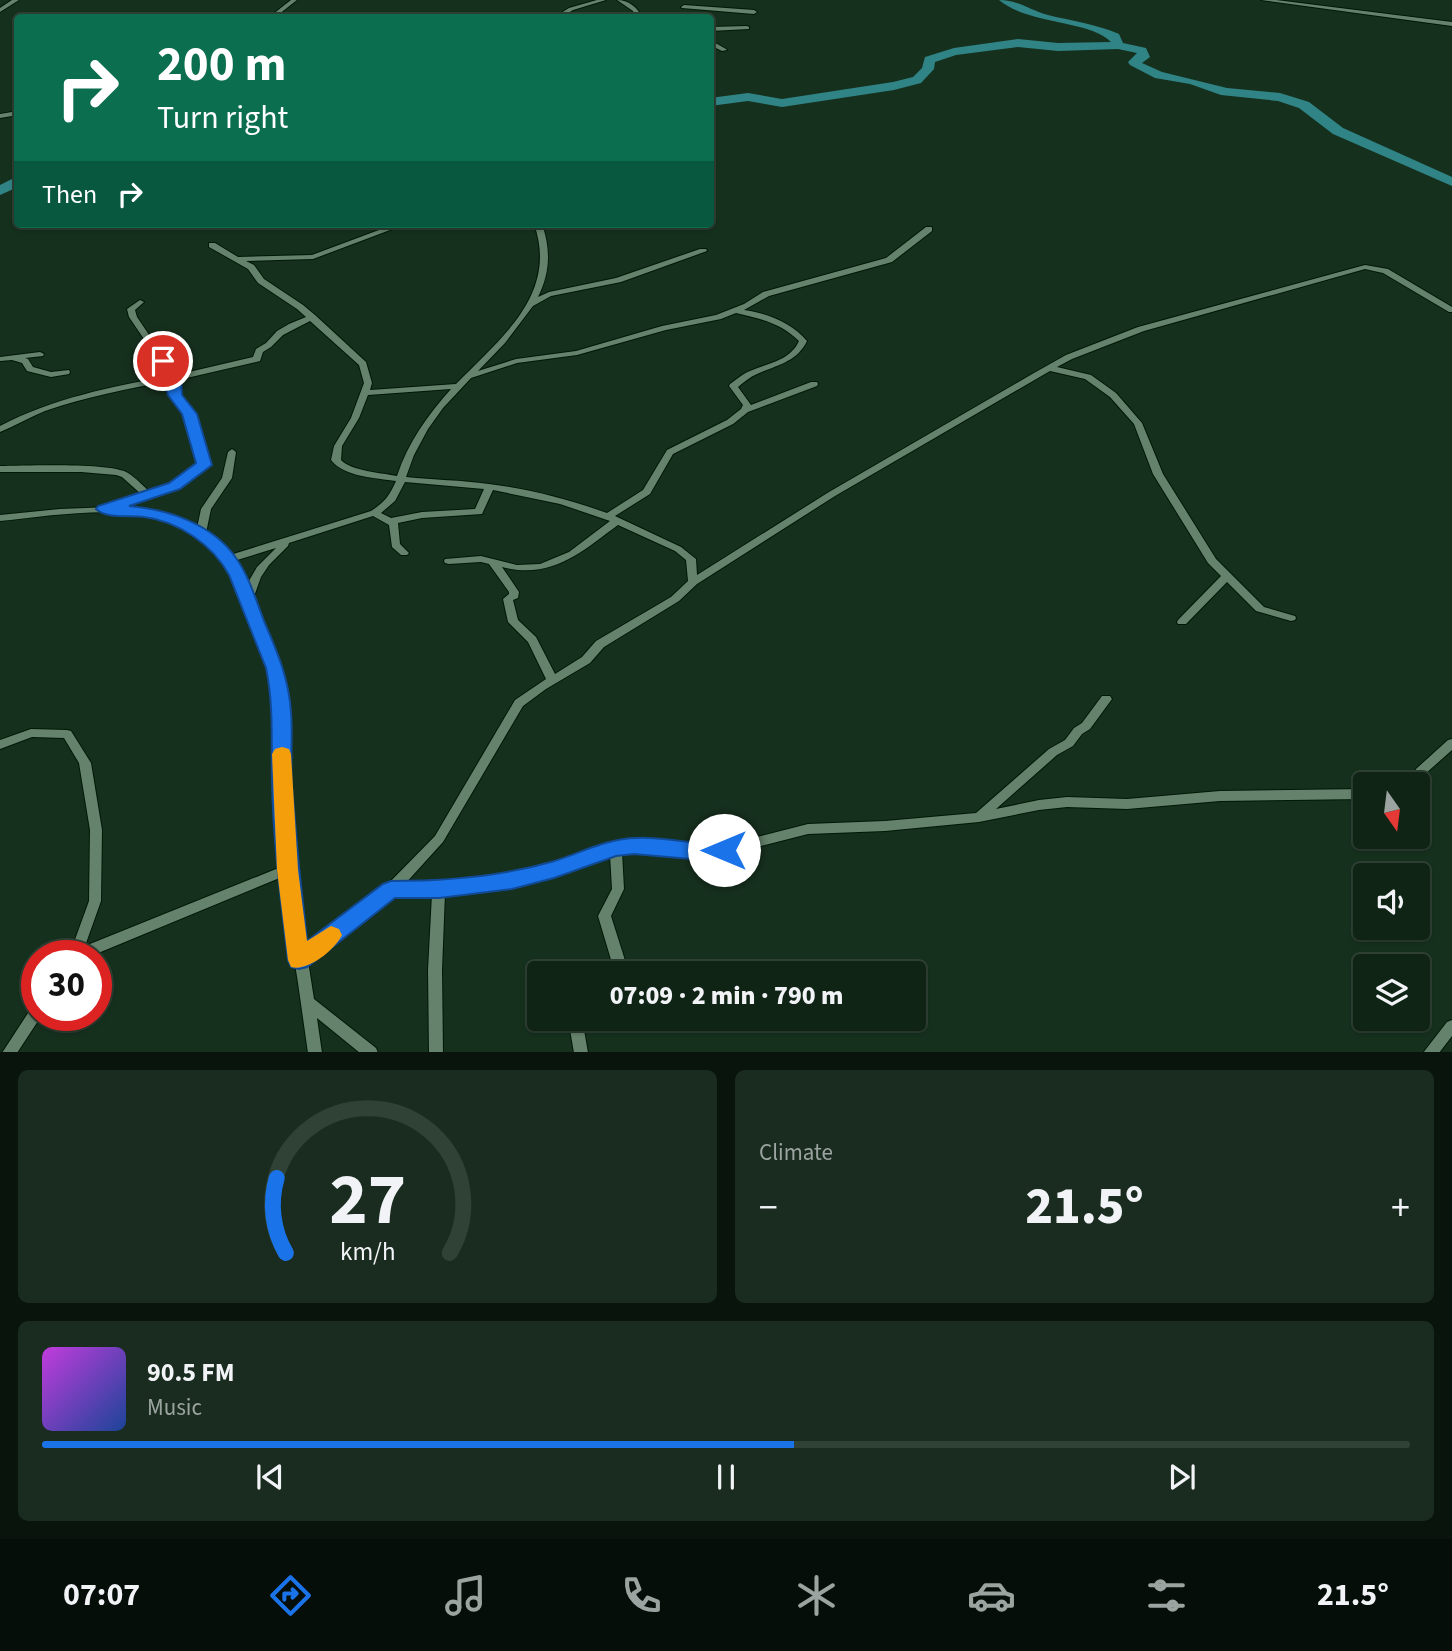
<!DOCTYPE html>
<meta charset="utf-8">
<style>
:root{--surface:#102416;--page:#192c1f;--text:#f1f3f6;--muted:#9ca4a1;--line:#304135;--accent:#1a73e8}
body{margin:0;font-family:"Source Sans 3",sans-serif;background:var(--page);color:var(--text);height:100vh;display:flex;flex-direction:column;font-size:26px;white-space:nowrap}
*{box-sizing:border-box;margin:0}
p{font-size:23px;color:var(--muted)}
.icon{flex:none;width:38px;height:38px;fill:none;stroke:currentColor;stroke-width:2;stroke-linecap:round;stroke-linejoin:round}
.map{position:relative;height:1052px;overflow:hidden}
.drawer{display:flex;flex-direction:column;gap:18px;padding:18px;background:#09140c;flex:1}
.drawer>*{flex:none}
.top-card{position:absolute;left:14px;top:14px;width:700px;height:214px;border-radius:7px;box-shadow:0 2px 5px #0004,0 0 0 2px var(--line);background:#0b6e4f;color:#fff;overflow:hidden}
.needle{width:46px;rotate:166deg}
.buttons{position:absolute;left:1353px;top:772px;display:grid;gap:14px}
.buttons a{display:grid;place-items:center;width:77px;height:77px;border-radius:7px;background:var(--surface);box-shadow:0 2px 5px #0004,0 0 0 2px var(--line);font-size:35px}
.speed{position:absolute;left:21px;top:940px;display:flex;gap:14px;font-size:35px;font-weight:700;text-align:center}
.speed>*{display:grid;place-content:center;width:91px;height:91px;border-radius:50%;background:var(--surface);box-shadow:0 2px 5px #0004,0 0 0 2px var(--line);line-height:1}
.speed .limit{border:10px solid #d22;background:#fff;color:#111}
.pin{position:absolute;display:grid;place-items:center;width:60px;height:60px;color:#fff;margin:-30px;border:4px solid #fff;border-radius:50%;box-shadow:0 2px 7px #0007}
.me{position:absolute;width:77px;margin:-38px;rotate:270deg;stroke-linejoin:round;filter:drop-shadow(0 0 5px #0008)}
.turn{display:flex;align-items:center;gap:24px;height:147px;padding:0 28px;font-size:32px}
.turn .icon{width:91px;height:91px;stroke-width:2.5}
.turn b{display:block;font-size:49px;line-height:60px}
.then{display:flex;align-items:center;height:66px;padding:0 28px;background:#0003;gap:14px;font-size:26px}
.big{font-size:52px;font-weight:800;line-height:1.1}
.drawer .card{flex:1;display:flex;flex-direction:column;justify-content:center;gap:10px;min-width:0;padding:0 24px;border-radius:10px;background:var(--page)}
.drawer .dial{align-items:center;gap:0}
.dial svg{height:182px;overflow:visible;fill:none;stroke:var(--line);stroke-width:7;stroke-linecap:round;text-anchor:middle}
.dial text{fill:var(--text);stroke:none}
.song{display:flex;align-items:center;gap:21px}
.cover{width:84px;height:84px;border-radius:10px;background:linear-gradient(135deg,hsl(290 70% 55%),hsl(220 70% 35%))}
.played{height:7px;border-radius:4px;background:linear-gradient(90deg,var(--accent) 55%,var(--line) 55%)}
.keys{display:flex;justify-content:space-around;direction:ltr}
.heat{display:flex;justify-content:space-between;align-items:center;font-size:38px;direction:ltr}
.drawer .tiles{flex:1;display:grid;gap:18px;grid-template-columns:1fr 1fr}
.card:last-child{grid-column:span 2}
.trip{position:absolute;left:527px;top:961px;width:399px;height:70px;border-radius:7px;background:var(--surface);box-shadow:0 2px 5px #0004,0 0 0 2px var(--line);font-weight:800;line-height:70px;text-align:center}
.tab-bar{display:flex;height:112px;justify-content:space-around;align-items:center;background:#060e09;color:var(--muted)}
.tab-bar .icon{width:49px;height:49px}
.tab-bar .selected{color:var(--accent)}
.tab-bar b{font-size:32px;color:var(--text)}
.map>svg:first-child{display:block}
</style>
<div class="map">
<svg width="1452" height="1053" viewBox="0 0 1452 1053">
<rect width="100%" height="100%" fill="#16301e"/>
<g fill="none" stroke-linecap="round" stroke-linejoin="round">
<!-- river -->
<path fill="#308485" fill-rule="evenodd" d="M 999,0 C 1018,0 1030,10 1048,15 C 1072,21 1096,24 1119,34 L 1123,43 L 1146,48 L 1150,57 L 1142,63 L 1162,72 L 1227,88 L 1280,93 L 1309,102 L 1343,128 L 1452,177 L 1452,186 L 1333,134 L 1299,108 L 1278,101 L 1221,95 L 1190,84 L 1155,78 L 1130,65 L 1128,62 L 1137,53 L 1118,49 L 1058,51 L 1018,47 L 956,55 L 935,62 L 934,69 L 921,83 L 894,90 L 782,107 L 748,101 L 710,106 L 710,98 L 748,93 L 782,99 L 893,82 L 913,77 L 922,68 L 925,57 L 954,48 L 1018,39 L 1058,43 L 1111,42 C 1090,20 1029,25 999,0 Z
M 18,176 L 18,187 L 0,195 L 0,185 Z"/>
<defs>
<path id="minor" d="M 12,0 L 19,0 L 0,12 L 0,8 Z
M 291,0 L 297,0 L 274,18 L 268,18 Z
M 597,0 L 606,0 L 573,10 L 560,18 L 553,18 L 569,8 Z
M 617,0 C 628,0 638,7 642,18 L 636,18 L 633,11 Z
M 1261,0 L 1276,0 L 1452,22 L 1452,26 Z
M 684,5 L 754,10 L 757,12 L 754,14 L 682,8 L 681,7 Z
M 687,14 L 690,16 L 689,17 L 665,18 Z
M 747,26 L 749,27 L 749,29 L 710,31 L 710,27 Z
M 710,40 L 726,49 L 727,50 L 722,51 L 710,45 Z
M 18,111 L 18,115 L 0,118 L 0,114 Z
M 395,224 L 406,224 L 313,259 L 246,261 L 254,265 L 264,279 L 303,305 L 315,315 L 366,362 L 372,383 L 370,390 L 456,384 C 500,339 559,294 534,224 L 542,224 C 551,250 550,273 538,297 L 549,292 L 616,278 L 700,249 L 706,249 L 707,251 L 621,282 L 551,296 L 533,306 L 505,343 L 478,371 L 516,359 L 576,351 L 662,326 L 716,315 L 744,304 L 763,292 L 886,258 L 926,227 L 932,227 L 932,231 L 892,262 L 769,296 L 744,310 C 767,313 792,323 807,341 C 797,362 777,365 757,374 C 750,377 744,382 738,387 L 751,405 L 811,382 L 817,382 L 818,384 L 817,386 L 748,412 L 733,424 L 673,454 L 650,494 L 615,516 L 681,547 L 696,559 L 697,575 L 829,492 L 1034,373 L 1066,355 L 1138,327 L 1365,265 L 1388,269 L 1452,307 L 1452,312 L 1449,312 L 1383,273 L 1365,269 L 1144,331 L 1072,359 L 1057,367 L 1091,375 L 1116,393 L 1142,423 L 1163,474 L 1216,559 L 1264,607 L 1295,616 L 1296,618 L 1295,620 L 1291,621 L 1256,611 L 1227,582 L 1186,624 L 1178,624 L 1177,622 L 1178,620 L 1221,576 L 1208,563 L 1153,474 L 1134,424 L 1110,397 L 1085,379 L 1050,371 L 835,496 L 697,584 L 679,601 L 604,647 L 590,663 L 546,689 L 523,706 L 443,842 L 404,885 L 439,884 L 512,875 L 553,865 L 616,843 L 634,841 L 714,848 L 808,824 L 885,821 L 976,813 L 1049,749 L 1065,740 L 1074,728 L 1082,723 L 1102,696 L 1110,696 L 1112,699 L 1090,729 L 1082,734 L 1073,746 L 1057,755 L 996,809 L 1039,800 L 1067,797 L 1127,799 L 1220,791 L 1365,789 L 1365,799 L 1220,801 L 1127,809 L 1067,807 L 1039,810 L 979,822 L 885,831 L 808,834 L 714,858 L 634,851 L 622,852 L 624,889 L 611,916 L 629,973 L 615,973 L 598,916 L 612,889 L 610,855 L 554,875 L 512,885 L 445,893 L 442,970 L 443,1053 L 429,1053 L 428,970 L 432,894 L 394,895 L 308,961 L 314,999 L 376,1048 L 378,1053 L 360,1053 L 317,1018 L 322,1053 L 308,1053 L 298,983 L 295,964 L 292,960 L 294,957 L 282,877 L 91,956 L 69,956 L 89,901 L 90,830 L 79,763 L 64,738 L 32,737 L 0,749 L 0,740 L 31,729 L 67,730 L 71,731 L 91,763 L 102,830 L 101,901 L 85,946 L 281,867 C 279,839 276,810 275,782 C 274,748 278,714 272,681 C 268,660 257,641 249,621 C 242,603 237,583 228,566 C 213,541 177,521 149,516 C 100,507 49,516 0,521 L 0,515 L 60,509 L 111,507 L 112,504 L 141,494 L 122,477 L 116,475 L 81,472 L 0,472 L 0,466 C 25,466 110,462 128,473 C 136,478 143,486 149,491 L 172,484 L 199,464 C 197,448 192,431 185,416 C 180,403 169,396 169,381 C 128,389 85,397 45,411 C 30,417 15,426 0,432 L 0,426 C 53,398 111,387 169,376 L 129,317 L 127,309 L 140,300 L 144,302 L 135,310 L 137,317 L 176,375 L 253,357 L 256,349 L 266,343 L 277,331 L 289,324 L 306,317 L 297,309 L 258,283 L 248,269 L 209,247 L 209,243 L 215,243 L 238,257 L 312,255 ZM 736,313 C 760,319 780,322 799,341 C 790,361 768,363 750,371 C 742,374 736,380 730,384 L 729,386 L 743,405 L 741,409 L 727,420 L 667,450 L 643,490 L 607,513 C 568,499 529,489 489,484 C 461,480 434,480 406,477 L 414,455 L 428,429 L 443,408 L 471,378 L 517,363 L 577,355 L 666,330 L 721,319 ZM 310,321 L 359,365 L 364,383 L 351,418 L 334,446 L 331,460 C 344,477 376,478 396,481 C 390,495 384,503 371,511 L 230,555 L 206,533 L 211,509 L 232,478 L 236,452 L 232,449 L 228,452 L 222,478 L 201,509 L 197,528 C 174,514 149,510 122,507 C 154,496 183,490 209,465 C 206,448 200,431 194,415 C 188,402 176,395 178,380 L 260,361 L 263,352 L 271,347 L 283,335 ZM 451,389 C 428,415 408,442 397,476 C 382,473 351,471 341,460 L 342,446 L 359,418 L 368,395 ZM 405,482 L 484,489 L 475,509 L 422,512 L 391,518 L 381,513 L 395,501 ZM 493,490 L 560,504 L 610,521 L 569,552 L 540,564 L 517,565 L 481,556 L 445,559 L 444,561 L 445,563 L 449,564 L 481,562 L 489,564 L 509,592 L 509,594 L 503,599 L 508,622 L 528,642 L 546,679 L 515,700 L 435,836 L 386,886 L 305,948 L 296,890 L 290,823 L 287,780 L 286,710 L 283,682 L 280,668 L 252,602 L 261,577 L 269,565 L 288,546 L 289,543 L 373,516 L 389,525 L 392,547 L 401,555 L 407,555 L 409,553 L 400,544 L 398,523 L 422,518 L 482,514 ZM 618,525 L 675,551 L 686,560 L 688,581 L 671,597 L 596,641 L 582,657 L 555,674 L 536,637 L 518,620 L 513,600 L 518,598 L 519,592 L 502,567 C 552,580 581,552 618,525 ZM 276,548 L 257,567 L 246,586 L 234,561 Z
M 40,352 L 44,354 L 43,356 L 25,358 L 28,359 L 33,367 L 51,372 L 69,370 L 70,372 L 69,374 L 51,377 L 27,371 L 22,363 L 12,360 L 0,361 L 0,357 Z
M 1452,739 L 1452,750 L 1425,774 L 1419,787 L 1418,788 L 1418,784 L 1409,784 L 1416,769 L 1448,740 Z
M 37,1005 L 37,1015 L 42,1015 L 17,1053 L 2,1053 L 32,1007 Z
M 568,1018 L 582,1018 L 588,1053 L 574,1053 Z
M 1452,1020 L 1452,1036 L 1439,1053 L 1423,1053 L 1447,1022 Z"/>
</defs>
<!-- minor casing -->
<use href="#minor" stroke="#001807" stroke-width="2"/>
<!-- minor -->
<use href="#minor" fill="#65826c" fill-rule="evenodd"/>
</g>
<!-- route -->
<path fill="#1a73e8" stroke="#114b97" stroke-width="2" d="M 163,357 L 167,358 L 181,378 L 182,395 L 197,414 L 212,465 L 180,489 L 129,506 C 167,509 213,524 236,558 C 249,576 256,600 264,621 C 277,651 289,679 291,712 C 293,737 290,762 292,787 C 296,839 301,890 307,941 L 383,884 L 391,881 C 445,881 499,877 551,862 C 573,856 595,844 618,840 C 648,834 683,842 714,845 L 724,842 L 731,845 L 734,850 L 731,856 L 714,861 L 634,854 L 616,856 L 554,878 L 512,889 L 439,898 L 395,898 L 307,967 L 299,969 L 291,967 L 288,960 C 281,901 273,841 272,781 C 271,743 274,706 266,668 L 229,575 C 213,545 178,521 144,517 C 130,515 106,519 96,509 L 98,506 L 169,483 L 196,463 L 182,414 L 168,395 L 165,384 L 167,378 L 156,361 Z"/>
<!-- slow -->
<path fill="#f59e0b" d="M 282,747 L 289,749 L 291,754 L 298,870 L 307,941 L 331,926 L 339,929 L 342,935 C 335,950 307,972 291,967 L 288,960 L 277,870 L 272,754 L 275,749 Z"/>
</svg>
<div class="buttons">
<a><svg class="needle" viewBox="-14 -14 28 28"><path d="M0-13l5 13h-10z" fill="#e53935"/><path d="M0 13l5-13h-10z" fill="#9ca4a1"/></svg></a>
<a><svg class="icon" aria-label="sound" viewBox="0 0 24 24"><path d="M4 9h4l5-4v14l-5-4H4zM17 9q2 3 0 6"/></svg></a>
<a><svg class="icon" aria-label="layers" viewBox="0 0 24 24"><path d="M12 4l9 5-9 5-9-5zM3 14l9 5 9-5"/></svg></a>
</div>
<div class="speed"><div class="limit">30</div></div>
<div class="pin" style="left:163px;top:361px;background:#d93025"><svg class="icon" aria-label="arrive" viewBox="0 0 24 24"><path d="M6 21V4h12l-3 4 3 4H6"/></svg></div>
<svg class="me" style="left:724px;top:850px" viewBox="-20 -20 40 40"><circle r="19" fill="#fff"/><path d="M0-13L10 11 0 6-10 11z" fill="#1a73e8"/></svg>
<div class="trip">07:09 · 2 min · 790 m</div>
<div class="top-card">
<div class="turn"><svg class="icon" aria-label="right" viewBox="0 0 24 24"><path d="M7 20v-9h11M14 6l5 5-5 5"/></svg><div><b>200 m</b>Turn right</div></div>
<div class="then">Then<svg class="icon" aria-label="right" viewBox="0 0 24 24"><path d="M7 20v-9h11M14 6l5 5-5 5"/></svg></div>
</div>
</div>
<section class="drawer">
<div class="tiles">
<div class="card dial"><svg viewBox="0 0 100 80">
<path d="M14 69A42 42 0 1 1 86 69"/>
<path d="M14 69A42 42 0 0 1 10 36" stroke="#1a73e8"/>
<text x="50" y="56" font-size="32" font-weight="700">27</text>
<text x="50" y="72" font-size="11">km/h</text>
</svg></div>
<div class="card"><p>Climate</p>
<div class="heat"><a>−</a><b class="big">21.5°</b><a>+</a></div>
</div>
<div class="card">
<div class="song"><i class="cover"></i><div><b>90.5 FM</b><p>Music</p></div></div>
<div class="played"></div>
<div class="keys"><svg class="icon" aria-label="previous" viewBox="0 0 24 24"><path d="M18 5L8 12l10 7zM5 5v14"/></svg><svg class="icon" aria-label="pause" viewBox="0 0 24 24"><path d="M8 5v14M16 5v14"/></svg><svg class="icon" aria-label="next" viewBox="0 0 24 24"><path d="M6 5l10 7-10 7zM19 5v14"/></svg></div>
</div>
</div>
</section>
<nav class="tab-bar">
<b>07:07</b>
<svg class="icon selected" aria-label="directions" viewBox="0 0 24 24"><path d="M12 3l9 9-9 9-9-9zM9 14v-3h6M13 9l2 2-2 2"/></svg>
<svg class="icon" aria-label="music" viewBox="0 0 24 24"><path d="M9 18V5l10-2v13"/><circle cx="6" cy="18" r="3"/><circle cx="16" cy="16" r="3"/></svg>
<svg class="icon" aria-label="phone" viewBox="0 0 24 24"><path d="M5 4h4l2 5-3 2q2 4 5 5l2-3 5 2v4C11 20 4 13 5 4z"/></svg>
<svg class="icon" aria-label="climate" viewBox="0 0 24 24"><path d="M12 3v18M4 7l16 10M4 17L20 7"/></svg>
<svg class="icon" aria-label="car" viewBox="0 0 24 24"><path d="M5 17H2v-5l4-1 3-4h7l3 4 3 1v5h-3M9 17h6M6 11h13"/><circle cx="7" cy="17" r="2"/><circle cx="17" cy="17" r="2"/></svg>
<svg class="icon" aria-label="filters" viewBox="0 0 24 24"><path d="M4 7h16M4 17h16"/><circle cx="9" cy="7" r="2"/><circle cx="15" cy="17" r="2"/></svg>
<b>21.5°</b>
</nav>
